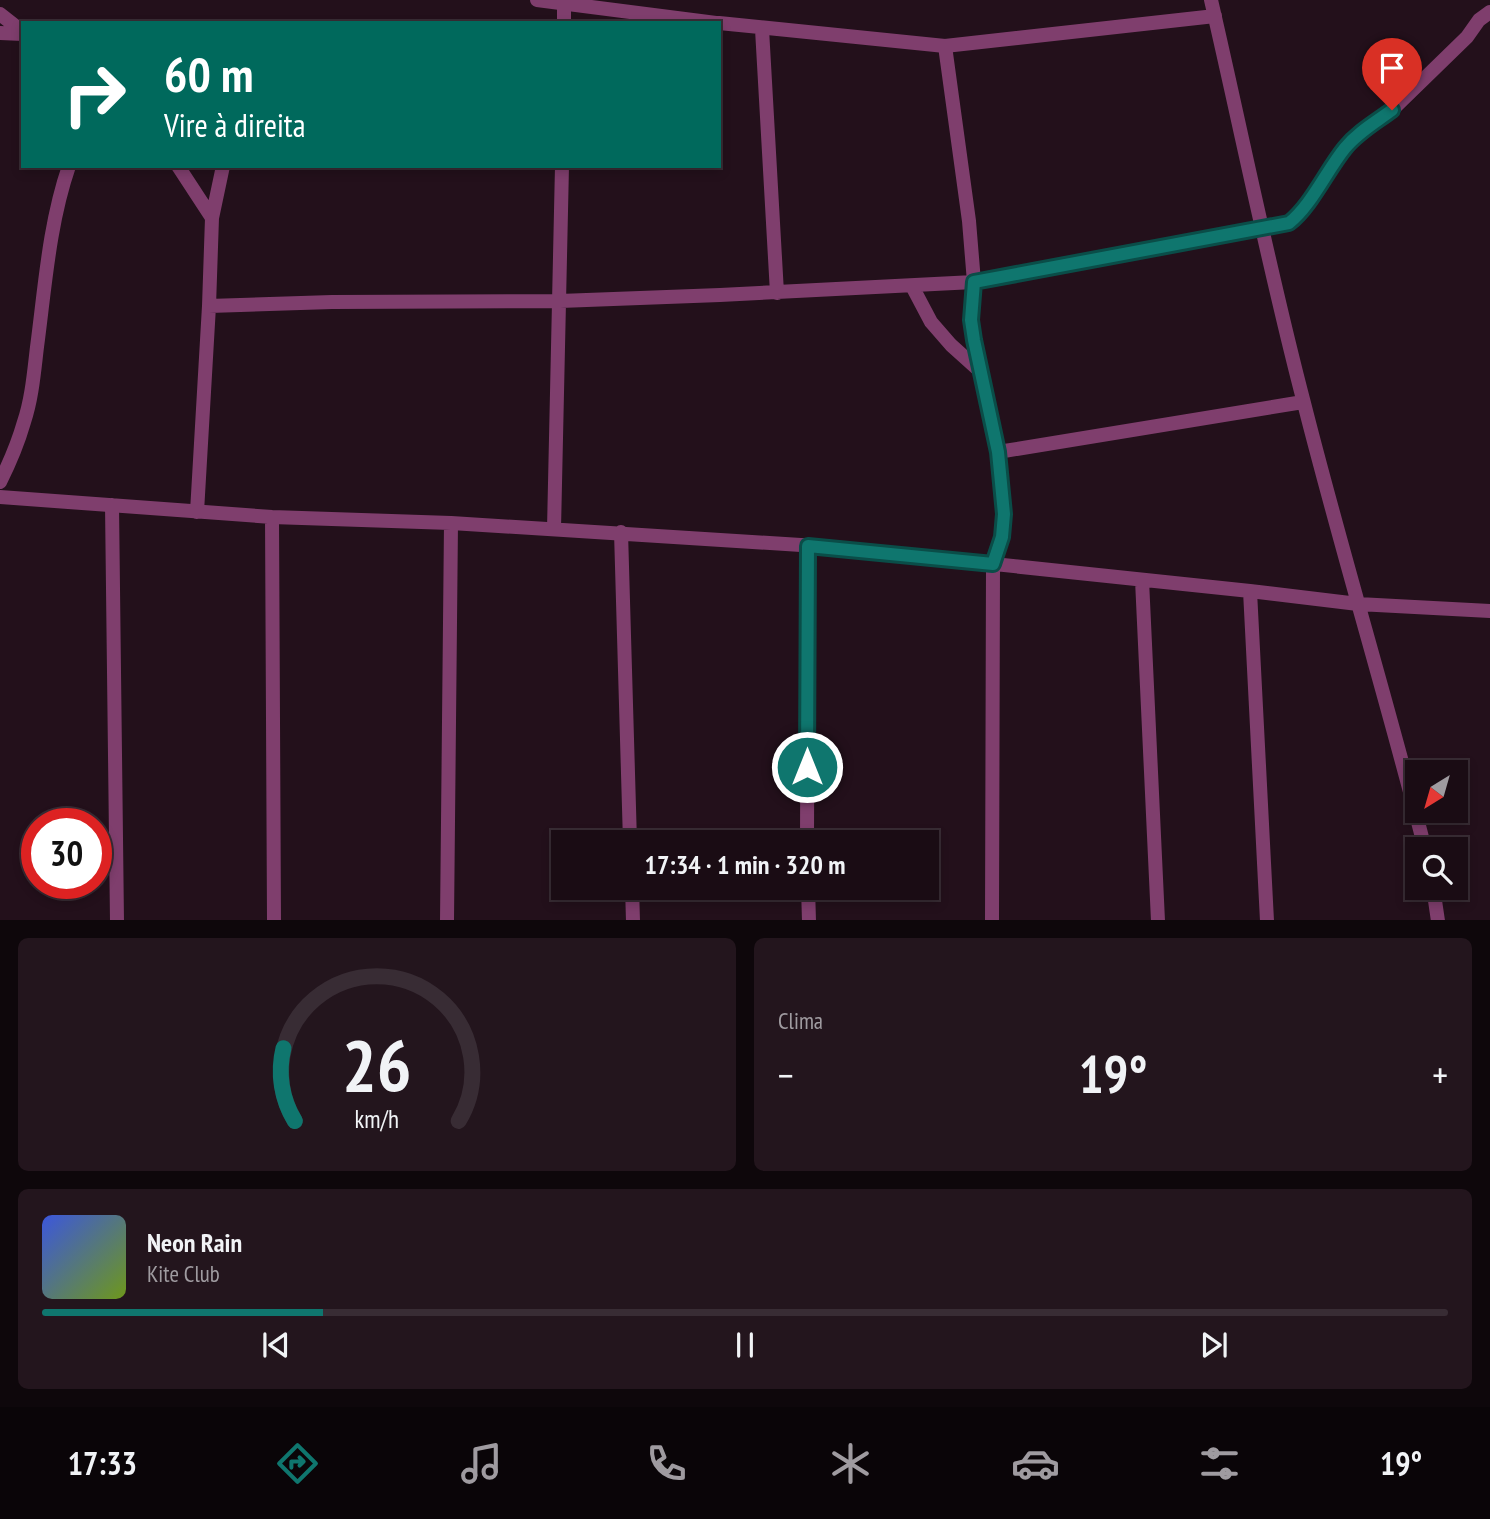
<!DOCTYPE html>
<html lang="pt">
<meta charset="utf-8">
<style>
:root{--surface:#1a0c14;--page:#23151d;--text:#f1f3f6;--muted:#9f9ba0;--line:#382c34;--accent:#0f766e}
body{margin:0;font-family:"PT Sans Narrow",sans-serif;background:var(--page);color:var(--text);height:100vh;display:flex;flex-direction:column;font-size:26px;white-space:nowrap}
*{box-sizing:border-box;margin:0}
p{font-size:23px;color:var(--muted)}
.icon{flex:none;width:38px;height:38px;fill:none;stroke:currentColor;stroke-width:2;stroke-linecap:round;stroke-linejoin:round}
.map{position:relative;height:920px;overflow:hidden}
.sheet{display:flex;flex-direction:column;gap:18px;padding:18px;background:#0e070b;flex:1}
.sheet>*{flex:none}
.banner{position:absolute;left:21px;top:21px;width:700px;height:147px;border-radius:0px;box-shadow:0 4px 10px #0003,0 0 0 2px var(--line);background:#00695c;color:#fff;overflow:hidden}
.needle{width:46px;rotate:217deg}
.fabs{position:absolute;left:1405px;top:760px;display:grid;gap:14px}
.fabs a{display:grid;place-items:center;width:63px;height:63px;border-radius:0px;background:var(--surface);box-shadow:0 4px 10px #0003,0 0 0 2px var(--line);font-size:35px}
.speed{position:absolute;left:21px;top:808px;display:flex;gap:14px;font-size:35px;font-weight:700;text-align:center}
.speed>*{display:grid;place-content:center;width:91px;height:91px;border-radius:50%;background:var(--surface);box-shadow:0 4px 10px #0003,0 0 0 2px var(--line);line-height:1}
.speed .limit{border:10px solid #d22;background:#fff;color:#111}
.pin{position:absolute;display:grid;place-items:center;width:60px;height:60px;color:#fff;margin:-72px -30px;border-radius:50% 50% 50% 0;rotate:-45deg;box-shadow:0 0 7px #0007}
.pin .icon{rotate:45deg}
.me{position:absolute;width:77px;margin:-38px;rotate:0deg;stroke-linejoin:round;filter:drop-shadow(0 0 5px #0008)}
.turn{display:flex;align-items:center;gap:24px;height:147px;padding:0 28px;font-size:32px}
.turn .icon{width:91px;height:91px;stroke-width:2.5}
.turn b{display:block;font-size:49px;line-height:60px}
.big{font-size:52px;font-weight:800;line-height:1.1}
.sheet .tile{flex:1;display:flex;flex-direction:column;justify-content:center;gap:10px;min-width:0;padding:0 24px;border-radius:10px;background:var(--page)}
.sheet .dial{align-items:center;gap:0}
.dial svg{height:182px;overflow:visible;fill:none;stroke:var(--line);stroke-width:7;stroke-linecap:round;text-anchor:middle}
.dial text{fill:var(--text);stroke:none}
.song{display:flex;align-items:center;gap:21px}
.cover{width:84px;height:84px;border-radius:10px;background:linear-gradient(135deg,hsl(230 70% 55%),hsl(80 70% 35%))}
.played{height:7px;border-radius:4px;background:linear-gradient(90deg,var(--accent) 20%,var(--line) 20%)}
.keys{display:flex;justify-content:space-around;direction:ltr}
.heat{display:flex;justify-content:space-between;align-items:center;font-size:38px;direction:ltr}
.sheet .tiles{flex:1;display:grid;gap:18px;grid-template-columns:1fr 1fr}
.tile:last-child{grid-column:span 2}
.trip{position:absolute;left:551px;top:830px;width:388px;height:70px;border-radius:0px;background:var(--surface);box-shadow:0 4px 10px #0003,0 0 0 2px var(--line);font-weight:800;line-height:70px;text-align:center}
.tab-bar{display:flex;height:112px;justify-content:space-around;align-items:center;background:#0a0508;color:var(--muted)}
.tab-bar .icon{width:49px;height:49px}
.tab-bar .selected{color:var(--accent)}
.tab-bar b{font-size:32px;color:var(--text)}
.map>svg:first-child{display:block}
</style>
<div class="map">
<svg width="1490" height="921" viewBox="0 0 1490 921">
<rect width="100%" height="100%" fill="#23101b"/>
<g fill="none" stroke-linecap="round" stroke-linejoin="round">
<!-- minor -->
<path stroke="#7f3e6d" stroke-width="14" d="M 537,0 L 716,23
M 1211,0 C 1242,134 1269,270 1304,403 C 1342,553 1387,700 1425,849
M 0,14 L 23,32
M 564,23 L 564,3
M 719,23 L 945,46 L 1215,16
M 762,29 L 777,293
M 0,33 L 23,34
M 945,46 L 969,221 L 974,282 L 971,320 L 974,340 L 998,452 L 1004,514 L 1002,537 L 993,564 L 992,921
M 178,166 L 212,218
M 912,286 L 931,322 L 951,345 L 981,372
M 209,306 L 332,302 L 560,301 L 720,295 L 974,282 L 1289,223 L 1299,214 L 1346,147 L 1359,133 L 1392,110 L 1467,37 L 1479,20 L 1490,12
M 998,452 L 1303,402
M 0,482 C 10,462 18,443 24,422 C 32,398 34,372 37,347 C 45,287 49,224 69,166
M 0,497 L 272,517 L 451,523 L 832,547 L 1250,591 L 1358,604 L 1490,611
M 112,505 L 117,921
M 197,512 L 209,306 L 212,218 L 223,166
M 272,517 L 274,921
M 554,529 L 562,166
M 621,532 L 630,842
M 1142,580 L 1158,921
M 1250,591 L 1267,921
M 807,842 L 808,546
M 632,887 L 633,921
M 808,887 L 809,921
M 1433,887 L 1438,921
M 447,921 L 451,523"/>
</g>
<g fill="none" stroke-linecap="round" stroke-linejoin="round">
<defs>
<path id="route" d="M 807,767 L 808,546 L 993,564 L 1002,537 L 1004,514 L 998,452 L 974,340 L 971,320 L 974,282 L 1289,223 C 1311,206 1327,170 1345,148 C 1358,132 1376,122 1392,110"/>
</defs>
<!-- route casing -->
<use href="#route" stroke="#0a4d48" stroke-width="18"/>
<!-- route -->
<use href="#route" stroke="#0f766e" stroke-width="12"/>
</g>
</svg>
<div class="fabs">
<a><svg class="needle" viewBox="-14 -14 28 28"><path d="M0-13l5 13h-10z" fill="#e53935"/><path d="M0 13l5-13h-10z" fill="#9f9ba0"/></svg></a>
<a><svg class="icon" aria-label="search" viewBox="0 0 24 24"><circle cx="10" cy="10" r="6"/><path d="M15 15l6 6"/></svg></a>
</div>
<div class="speed"><div class="limit">30</div></div>
<div class="pin" style="left:1392px;top:110px;background:#d93025"><svg class="icon" aria-label="arrive" viewBox="0 0 24 24"><path d="M6 21V4h12l-3 4 3 4H6"/></svg></div>
<svg class="me" style="left:807px;top:767px" viewBox="-20 -20 40 40"><circle r="17" fill="#0f766e" stroke="#fff" stroke-width="3"/><path d="M0-11L8 9 0 5-8 9z" fill="#fff"/></svg>
<div class="trip">17:34 · 1 min · 320 m</div>
<div class="banner">
<div class="turn"><svg class="icon" aria-label="right" viewBox="0 0 24 24"><path d="M7 20v-9h11M14 6l5 5-5 5"/></svg><div><b>60 m</b>Vire à direita</div></div>
</div>
</div>
<section class="sheet">
<div class="tiles">
<div class="tile dial"><svg viewBox="0 0 100 80">
<path d="M14 69A42 42 0 1 1 86 69"/>
<path d="M14 69A42 42 0 0 1 9 37" stroke="#0f766e"/>
<text x="50" y="56" font-size="32" font-weight="700">26</text>
<text x="50" y="72" font-size="11">km/h</text>
</svg></div>
<div class="tile"><p>Clima</p>
<div class="heat"><a>−</a><b class="big">19°</b><a>+</a></div>
</div>
<div class="tile">
<div class="song"><i class="cover"></i><div><b>Neon Rain</b><p>Kite Club</p></div></div>
<div class="played"></div>
<div class="keys"><svg class="icon" aria-label="previous" viewBox="0 0 24 24"><path d="M18 5L8 12l10 7zM5 5v14"/></svg><svg class="icon" aria-label="pause" viewBox="0 0 24 24"><path d="M8 5v14M16 5v14"/></svg><svg class="icon" aria-label="next" viewBox="0 0 24 24"><path d="M6 5l10 7-10 7zM19 5v14"/></svg></div>
</div>
</div>
</section>
<nav class="tab-bar">
<b>17:33</b>
<svg class="icon selected" aria-label="directions" viewBox="0 0 24 24"><path d="M12 3l9 9-9 9-9-9zM9 14v-3h6M13 9l2 2-2 2"/></svg>
<svg class="icon" aria-label="music" viewBox="0 0 24 24"><path d="M9 18V5l10-2v13"/><circle cx="6" cy="18" r="3"/><circle cx="16" cy="16" r="3"/></svg>
<svg class="icon" aria-label="phone" viewBox="0 0 24 24"><path d="M5 4h4l2 5-3 2q2 4 5 5l2-3 5 2v4C11 20 4 13 5 4z"/></svg>
<svg class="icon" aria-label="climate" viewBox="0 0 24 24"><path d="M12 3v18M4 7l16 10M4 17L20 7"/></svg>
<svg class="icon" aria-label="car" viewBox="0 0 24 24"><path d="M5 17H2v-5l4-1 3-4h7l3 4 3 1v5h-3M9 17h6M6 11h13"/><circle cx="7" cy="17" r="2"/><circle cx="17" cy="17" r="2"/></svg>
<svg class="icon" aria-label="filters" viewBox="0 0 24 24"><path d="M4 7h16M4 17h16"/><circle cx="9" cy="7" r="2"/><circle cx="15" cy="17" r="2"/></svg>
<b>19°</b>
</nav>
